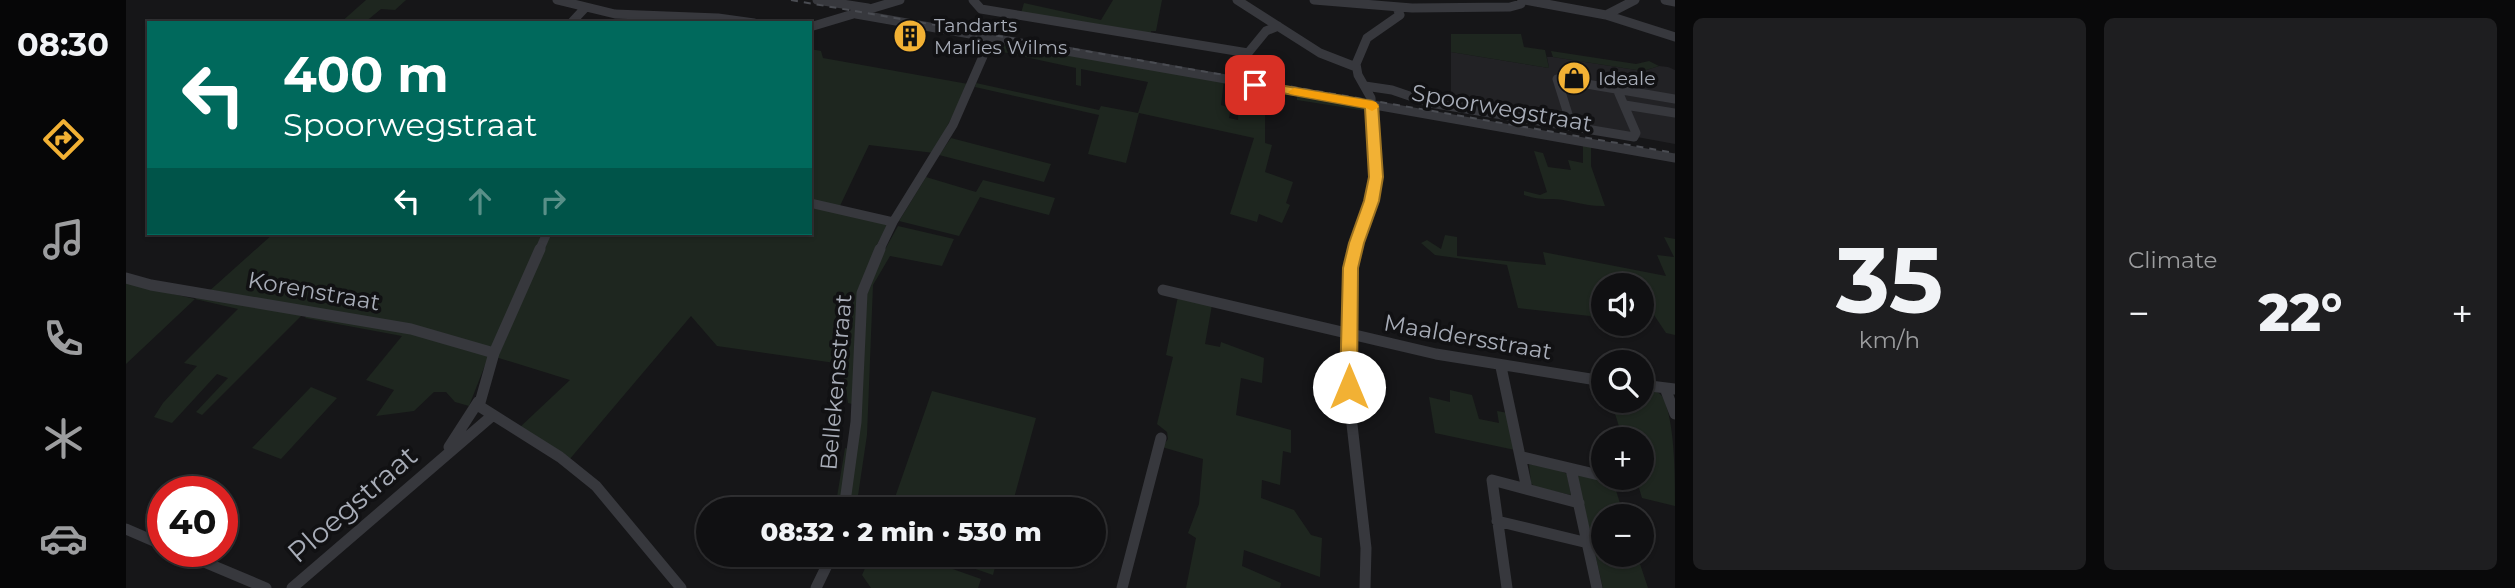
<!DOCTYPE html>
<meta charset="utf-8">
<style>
:root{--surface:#101012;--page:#1e1e20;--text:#f1f3f6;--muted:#9c9d9f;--line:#303032;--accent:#f2b134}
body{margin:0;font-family:Montserrat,sans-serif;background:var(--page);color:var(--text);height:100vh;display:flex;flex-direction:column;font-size:26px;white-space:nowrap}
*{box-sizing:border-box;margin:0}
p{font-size:23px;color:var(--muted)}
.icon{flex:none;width:38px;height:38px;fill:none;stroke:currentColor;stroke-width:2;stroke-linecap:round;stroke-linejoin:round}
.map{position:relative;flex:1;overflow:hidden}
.panel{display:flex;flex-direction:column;gap:18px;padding:18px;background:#09090a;width:840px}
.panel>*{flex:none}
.top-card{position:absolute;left:21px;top:21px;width:665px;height:214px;border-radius:0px;box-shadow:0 2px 5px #0004,0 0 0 2px var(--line);background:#00695c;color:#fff;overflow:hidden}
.buttons{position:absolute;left:1465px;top:273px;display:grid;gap:14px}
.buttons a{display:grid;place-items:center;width:63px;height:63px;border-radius:50%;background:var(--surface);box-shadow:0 2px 5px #0004,0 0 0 2px var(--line);font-size:35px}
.speed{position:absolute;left:21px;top:476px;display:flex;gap:14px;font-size:35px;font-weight:700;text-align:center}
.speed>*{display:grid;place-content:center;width:91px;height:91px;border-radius:50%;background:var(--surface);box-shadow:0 2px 5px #0004,0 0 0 2px var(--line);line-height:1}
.speed .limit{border:10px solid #d22;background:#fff;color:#111}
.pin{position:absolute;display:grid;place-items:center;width:60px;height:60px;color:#fff;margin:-30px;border-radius:14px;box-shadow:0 4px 10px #0006}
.me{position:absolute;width:77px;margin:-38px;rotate:0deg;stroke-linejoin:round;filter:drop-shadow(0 0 5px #0008)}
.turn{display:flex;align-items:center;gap:24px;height:147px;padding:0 21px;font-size:32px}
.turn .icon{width:91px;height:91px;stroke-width:2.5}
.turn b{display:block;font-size:49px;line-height:60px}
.lanes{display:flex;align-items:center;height:66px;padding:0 21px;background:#0003;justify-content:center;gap:35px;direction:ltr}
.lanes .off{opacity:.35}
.big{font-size:52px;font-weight:800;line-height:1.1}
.panel .widget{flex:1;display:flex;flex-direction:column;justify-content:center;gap:10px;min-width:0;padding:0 24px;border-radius:10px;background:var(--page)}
.panel .dial{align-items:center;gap:0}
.dial b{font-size:91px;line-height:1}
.heat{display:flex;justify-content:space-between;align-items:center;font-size:38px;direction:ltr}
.panel .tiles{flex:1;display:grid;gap:18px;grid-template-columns:repeat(2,1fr)}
.trip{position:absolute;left:570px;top:497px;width:410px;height:70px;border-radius:35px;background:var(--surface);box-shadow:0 2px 5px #0004,0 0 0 2px var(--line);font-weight:800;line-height:70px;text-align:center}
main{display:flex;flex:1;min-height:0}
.dock{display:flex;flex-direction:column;width:126px;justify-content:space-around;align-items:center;background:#060607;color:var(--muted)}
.dock .icon{width:49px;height:49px}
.dock .selected{color:var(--accent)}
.dock b{font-size:32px;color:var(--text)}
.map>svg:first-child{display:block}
</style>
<main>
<nav class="dock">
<b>08:30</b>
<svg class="icon selected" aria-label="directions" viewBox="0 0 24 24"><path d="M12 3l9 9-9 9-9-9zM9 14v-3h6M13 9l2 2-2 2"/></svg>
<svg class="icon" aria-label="music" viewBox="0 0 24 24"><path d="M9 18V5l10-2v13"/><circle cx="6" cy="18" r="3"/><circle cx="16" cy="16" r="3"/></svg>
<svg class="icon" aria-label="phone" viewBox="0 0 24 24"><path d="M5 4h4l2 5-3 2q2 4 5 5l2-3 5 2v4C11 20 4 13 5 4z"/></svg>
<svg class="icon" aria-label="climate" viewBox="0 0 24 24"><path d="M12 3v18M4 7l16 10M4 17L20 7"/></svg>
<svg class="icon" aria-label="car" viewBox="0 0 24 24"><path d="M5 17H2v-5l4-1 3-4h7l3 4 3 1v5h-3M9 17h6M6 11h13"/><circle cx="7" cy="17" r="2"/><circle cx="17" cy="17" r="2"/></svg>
</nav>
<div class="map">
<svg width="1549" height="588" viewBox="0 0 1549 588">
<rect width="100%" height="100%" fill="#161618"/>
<!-- built -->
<path fill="#222225" d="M 1325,52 L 1423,68 L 1421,57 L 1427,57 L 1517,71 L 1533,66 L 1542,67 L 1549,70 L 1549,144 L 1325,103 Z"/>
<!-- green -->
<path fill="#1e261f" d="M 240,0 L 280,0 L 269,10 L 255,9 L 238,23 L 214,23 Z
M 987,0 L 1036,0 L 1030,31 L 1025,31 L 1024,36 L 895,13 L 898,3 L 975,20 Z
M 1325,34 L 1395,34 L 1398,47 L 1419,50 L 1423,68 L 1325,52 Z
M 869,41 L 1098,80 L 1095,105 L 1105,108 L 1103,118 L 1112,120 L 1113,96 L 1118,97 L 1119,93 L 1114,92 L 1116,85 L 1238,106 L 1241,111 L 1171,100 L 1171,96 L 1156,94 L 1155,98 L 1139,95 L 1139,143 L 1146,145 L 1139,172 L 1167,182 L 1160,203 L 1164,205 L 1156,223 L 1133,214 L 1131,222 L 1104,214 L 1128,138 L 1013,113 L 1000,163 L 962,154 L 973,115 L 849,87 L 850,83 L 973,110 L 975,106 L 1012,113 L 1022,82 L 955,69 L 955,86 L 950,85 L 950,68 L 863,49 Z
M 684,49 L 695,51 L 697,58 L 842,84 L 808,153 L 743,145 L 711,212 L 762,224 L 748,250 L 757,253 L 772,226 L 828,239 L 816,266 L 764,256 L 747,285 L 741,435 L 730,509 L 709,509 L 719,448 L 723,449 L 726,404 L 722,403 L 716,364 L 591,346 L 565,316 L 443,460 L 393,428 L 444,380 L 363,355 L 343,406 L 329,402 L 320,392 L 308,392 L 288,411 L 250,416 L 268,390 L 240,380 L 276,336 L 179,318 L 182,314 L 364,348 L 81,293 L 148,233 L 684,233 Z
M 1425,51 L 1510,64 L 1523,61 L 1533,66 L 1517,71 L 1427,57 Z
M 825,138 L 925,164 L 918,182 L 813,155 Z
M 1457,144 L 1465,145 L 1465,166 L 1479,206 C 1460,207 1441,199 1426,199 C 1415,199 1410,199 1398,195 L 1398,191 L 1414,195 L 1421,192 L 1408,151 L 1417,153 L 1422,167 L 1445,170 L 1442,160 L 1457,163 Z
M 800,177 L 850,192 L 857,180 L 929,198 L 923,215 L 854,197 L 833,236 L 773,221 Z
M 1319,235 L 1331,237 L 1331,256 L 1420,265 L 1417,252 L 1540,276 L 1531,255 L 1548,257 L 1538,237 L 1549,239 L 1549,335 L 1540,333 L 1528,315 L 1516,309 L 1516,285 L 1477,285 L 1477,324 L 1503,324 L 1506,330 L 1477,326 L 1464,316 L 1392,308 L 1381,265 L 1309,255 L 1295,243 L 1301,240 L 1315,249 Z
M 0,283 L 69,299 L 71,297 L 178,313 L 76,415 L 70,412 L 102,378 L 91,374 L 46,423 L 28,417 L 37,403 L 71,366 L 58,363 L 112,309 L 69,299 L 0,364 Z
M 1052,296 L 1086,305 L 1079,344 L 1094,347 L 1095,342 L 1138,358 L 1136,383 L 1115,378 L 1110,415 L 1165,430 L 1165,453 L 1157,451 L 1154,485 L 1136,480 L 1135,498 L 1168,510 L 1185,535 L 1196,538 L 1194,577 L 1118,550 L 1116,566 L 1155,583 L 1154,588 L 1060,588 L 1070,538 L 1062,533 L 1073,504 L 1077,459 L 1036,447 L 1042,439 L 1041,432 L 1031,424 L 1047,357 L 1040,355 Z
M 185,387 L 211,398 L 155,459 L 126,448 Z
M 1516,389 C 1523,390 1531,390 1536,396 C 1549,418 1549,477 1549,506 L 1516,498 L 1510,478 L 1516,478 L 1516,439 L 1497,439 L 1485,401 L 1516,401 Z
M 1324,390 L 1346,395 L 1353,419 L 1373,423 L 1371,411 L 1382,413 L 1389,450 L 1309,433 L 1303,397 L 1324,402 Z
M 806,391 L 910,418 L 885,509 L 765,509 Z
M 1403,464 L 1431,469 L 1441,474 L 1445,495 L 1409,487 L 1405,483 Z
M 1450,473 L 1487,481 L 1498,516 L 1477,516 L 1477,555 L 1511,555 L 1522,588 L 1477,588 Z
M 745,555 L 787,555 L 855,579 L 852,588 L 745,588 L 736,575 Z
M 809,555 L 872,555 L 867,575 Z"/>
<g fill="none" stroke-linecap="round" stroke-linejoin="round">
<!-- minor-far1 -->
<path stroke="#37383d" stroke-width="9" d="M 431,0 L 489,14 L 592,18 L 628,23
M 691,0 L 742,8
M 847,0 L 855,9 L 1122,53 L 1140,31 L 1152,26
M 1111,0 L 1194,53 L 1230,67
M 1188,0 L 1286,8 L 1384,7 L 1395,4 L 1396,0
M 1399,0 L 1480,15 L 1549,37
M 1539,0 L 1549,2
M 730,14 L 1549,158
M 1480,15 L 1509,0
M 445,23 L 459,8
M 684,27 L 774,0
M 1239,86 L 1266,90 L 1304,103 L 1508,137 L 1510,133 L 1491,89
M 1499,105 L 1549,113
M 1446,127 L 1431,79 L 1549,99
M 684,203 L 767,222
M 413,251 L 421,233
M 753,251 L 767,222 L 827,125 L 865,38
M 1227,251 L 1248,189 L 1250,163 L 1245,98 L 1232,75 L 1230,64 L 1241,38 L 1274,15 L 1271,8"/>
<!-- minor -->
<path stroke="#37383d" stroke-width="11" d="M 414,249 L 368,353 L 353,406 L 434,457 L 470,486 L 555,588
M 1228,249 L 1224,277 L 1223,398 L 1240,548 L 1239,588
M 0,278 L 25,285 L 285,329 L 368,353
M 1037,290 L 1310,354 L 1477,381
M 1375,367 L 1401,489
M 1516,385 L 1549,389
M 1539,388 L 1549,414
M 323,447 L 352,402
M 1397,457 L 1477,476
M 1445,469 L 1471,588
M 718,509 L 730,422 L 736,293 L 754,249
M 1371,521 L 1462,543
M 0,529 L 37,545
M 52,551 L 140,588
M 166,588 L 367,415
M 690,588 L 706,555
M 996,588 L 1035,438
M 1381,588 L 1366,480 L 1453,503"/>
<!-- rail -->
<path stroke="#4a4c52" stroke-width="2" stroke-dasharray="7 6" stroke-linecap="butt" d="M 665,0 L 1549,153"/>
</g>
<!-- route -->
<path fill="#f2b134" stroke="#9d7322" stroke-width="2" d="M 1129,81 L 1246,101 L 1252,105 L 1257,177 L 1253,201 L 1238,243 L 1232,268 L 1231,387 L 1229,392 L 1223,394 L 1217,392 L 1214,387 L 1217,268 L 1223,243 L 1238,201 L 1243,177 L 1239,108 L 1124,87 L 1122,85 Z"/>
<!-- slow -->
<path fill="#f59e0b" d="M 1168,88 L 1246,101 L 1250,102 L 1253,107 L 1246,111 L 1240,108 L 1164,94 L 1162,92 Z"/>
<!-- icons -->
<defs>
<symbol id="building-disc" viewBox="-11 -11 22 22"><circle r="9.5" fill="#f2b134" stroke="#111113"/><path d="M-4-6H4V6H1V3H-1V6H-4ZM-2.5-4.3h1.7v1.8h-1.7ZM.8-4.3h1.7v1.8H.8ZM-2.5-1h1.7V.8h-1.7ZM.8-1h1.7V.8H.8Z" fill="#111"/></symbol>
<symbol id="shop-disc" viewBox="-11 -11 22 22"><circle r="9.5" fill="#f2b134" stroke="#111113"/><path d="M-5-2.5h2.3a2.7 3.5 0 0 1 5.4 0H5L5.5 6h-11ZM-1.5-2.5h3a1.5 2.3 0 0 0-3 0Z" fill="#111"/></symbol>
</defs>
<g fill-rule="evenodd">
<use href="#building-disc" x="765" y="17" width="38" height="38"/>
<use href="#shop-disc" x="1429" y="59" width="38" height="38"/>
</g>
<g text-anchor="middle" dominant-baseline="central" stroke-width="7" stroke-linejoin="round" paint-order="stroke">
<!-- far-poi labels -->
<g font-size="19" fill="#a8adb8" stroke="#111113" text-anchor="start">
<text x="808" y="25">Tandarts<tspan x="808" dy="22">Marlies Wilms</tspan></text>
<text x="1472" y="78">Ideale</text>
</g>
<!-- street labels -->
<g font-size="23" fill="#a8adb8" stroke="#111113">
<text transform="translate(1376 108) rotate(10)">Spoorwegstraat</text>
<text transform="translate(188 291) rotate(10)">Korenstraat</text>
<text transform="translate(1342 337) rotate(10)">Maaldersstraat</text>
<text transform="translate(710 382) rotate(-85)">Bellekensstraat</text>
</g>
<!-- near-street labels -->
<g font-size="28" fill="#a8adb8" stroke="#111113">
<text transform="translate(226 504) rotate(-41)">Ploegstraat</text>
</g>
</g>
</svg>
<div class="buttons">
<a><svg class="icon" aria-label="sound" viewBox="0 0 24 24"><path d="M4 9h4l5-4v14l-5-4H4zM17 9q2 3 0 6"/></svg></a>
<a><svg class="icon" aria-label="search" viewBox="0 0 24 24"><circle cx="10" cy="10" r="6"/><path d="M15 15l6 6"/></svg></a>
<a>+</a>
<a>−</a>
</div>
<div class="speed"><div class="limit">40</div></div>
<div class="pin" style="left:1129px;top:85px;background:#d93025"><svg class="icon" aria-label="arrive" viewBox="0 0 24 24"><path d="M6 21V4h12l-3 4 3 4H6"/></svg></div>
<svg class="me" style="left:1223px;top:387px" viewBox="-20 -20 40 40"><circle r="19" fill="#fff"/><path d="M0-13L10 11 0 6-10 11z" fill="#f2b134"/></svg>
<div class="trip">08:32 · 2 min · 530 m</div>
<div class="top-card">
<div class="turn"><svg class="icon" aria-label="left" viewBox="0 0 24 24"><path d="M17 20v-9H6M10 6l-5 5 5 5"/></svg><div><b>400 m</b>Spoorwegstraat</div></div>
<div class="lanes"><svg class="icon" aria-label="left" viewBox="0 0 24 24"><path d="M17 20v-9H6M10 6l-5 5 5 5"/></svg><svg class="icon off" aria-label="ahead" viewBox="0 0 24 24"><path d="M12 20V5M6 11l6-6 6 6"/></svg><svg class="icon off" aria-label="right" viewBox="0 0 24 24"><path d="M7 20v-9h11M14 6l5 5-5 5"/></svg></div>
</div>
</div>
<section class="panel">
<div class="tiles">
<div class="widget dial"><b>35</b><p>km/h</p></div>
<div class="widget"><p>Climate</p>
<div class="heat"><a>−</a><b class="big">22°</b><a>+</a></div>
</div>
</div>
</section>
</main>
